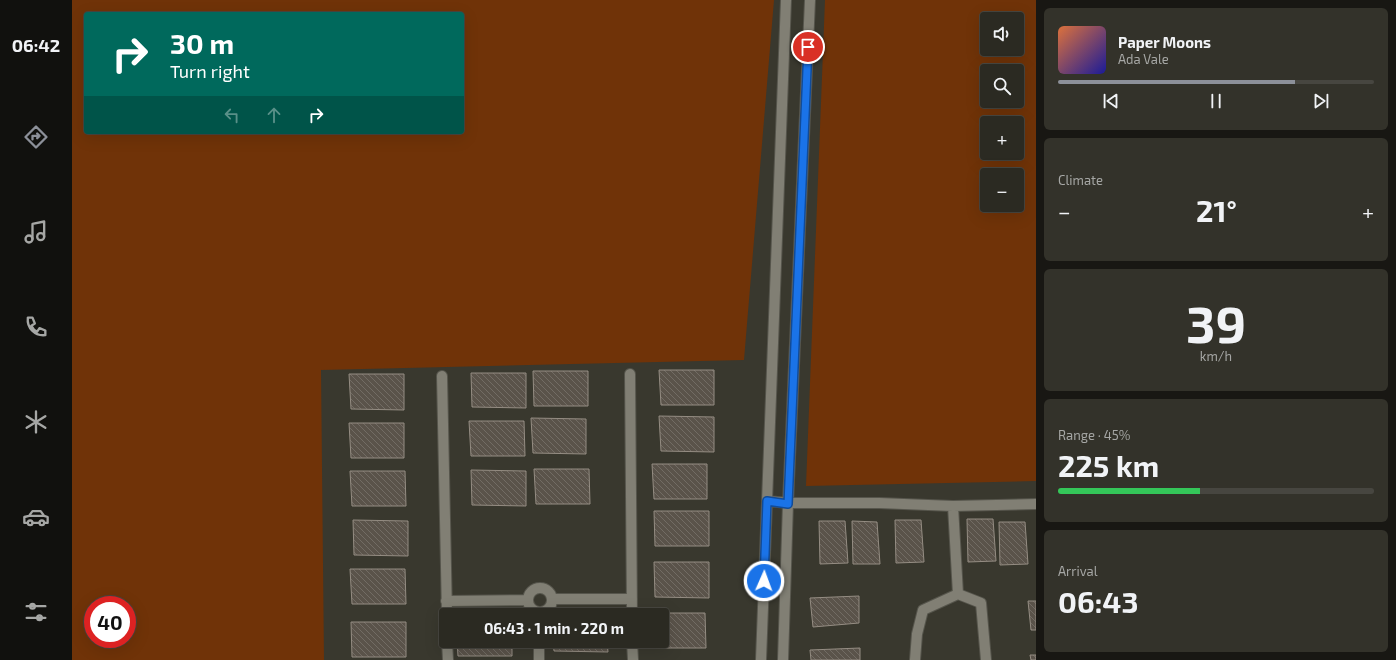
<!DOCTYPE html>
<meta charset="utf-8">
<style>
:root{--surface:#2b2a22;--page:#33322a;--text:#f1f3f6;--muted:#a6a7a5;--line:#474640;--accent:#8c9099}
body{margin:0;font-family:"Exo 2",sans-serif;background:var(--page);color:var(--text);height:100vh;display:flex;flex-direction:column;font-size:15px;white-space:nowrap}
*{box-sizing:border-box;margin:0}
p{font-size:13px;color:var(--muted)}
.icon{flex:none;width:22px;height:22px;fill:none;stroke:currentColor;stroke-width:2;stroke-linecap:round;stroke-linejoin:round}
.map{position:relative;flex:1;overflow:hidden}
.side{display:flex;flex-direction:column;gap:8px;padding:8px;background:#181713;width:360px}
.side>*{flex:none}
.guide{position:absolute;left:12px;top:12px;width:380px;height:122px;border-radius:4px;box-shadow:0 4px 16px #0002,0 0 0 1px var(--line);background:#00695c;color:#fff;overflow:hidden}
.tools{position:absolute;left:908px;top:12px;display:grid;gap:8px}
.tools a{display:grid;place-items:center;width:44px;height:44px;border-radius:4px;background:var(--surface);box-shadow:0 4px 16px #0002,0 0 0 1px var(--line);font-size:20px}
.speed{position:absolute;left:12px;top:596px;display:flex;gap:8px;font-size:20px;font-weight:700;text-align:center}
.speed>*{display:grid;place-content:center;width:52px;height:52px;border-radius:50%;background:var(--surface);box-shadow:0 4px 16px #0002,0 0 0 1px var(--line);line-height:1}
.speed .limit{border:6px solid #d22;background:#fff;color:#111}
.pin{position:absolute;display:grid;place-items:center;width:34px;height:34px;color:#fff;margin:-17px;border:2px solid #fff;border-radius:50%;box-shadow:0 1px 4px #0007}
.me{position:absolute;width:44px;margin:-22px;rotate:2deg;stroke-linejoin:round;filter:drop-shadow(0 0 3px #0008)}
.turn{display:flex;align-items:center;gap:14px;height:84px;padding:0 20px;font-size:18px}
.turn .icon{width:52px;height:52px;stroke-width:2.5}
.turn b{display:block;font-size:28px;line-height:34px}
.lanes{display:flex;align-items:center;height:38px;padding:0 20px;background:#0003;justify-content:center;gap:20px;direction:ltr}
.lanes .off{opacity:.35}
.big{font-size:30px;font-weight:700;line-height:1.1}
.side .tile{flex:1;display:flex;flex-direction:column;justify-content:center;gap:6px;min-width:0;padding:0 14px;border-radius:6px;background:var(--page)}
.side .dial{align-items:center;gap:0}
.dial b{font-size:52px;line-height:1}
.song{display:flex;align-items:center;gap:12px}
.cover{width:48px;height:48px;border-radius:6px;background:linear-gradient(135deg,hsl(20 70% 55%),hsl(240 70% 35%))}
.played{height:4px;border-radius:2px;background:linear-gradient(90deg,var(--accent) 75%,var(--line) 75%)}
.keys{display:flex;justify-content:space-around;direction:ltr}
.heat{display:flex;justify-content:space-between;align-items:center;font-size:22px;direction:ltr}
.charge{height:6px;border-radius:3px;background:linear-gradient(90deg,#34c759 45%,var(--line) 0)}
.trip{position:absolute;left:367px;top:608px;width:230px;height:40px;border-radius:4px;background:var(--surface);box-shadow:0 4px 16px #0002,0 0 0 1px var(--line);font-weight:700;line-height:40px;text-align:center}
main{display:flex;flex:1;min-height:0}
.dock{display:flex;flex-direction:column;width:72px;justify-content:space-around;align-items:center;background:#11110e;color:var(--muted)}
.dock .icon{width:28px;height:28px}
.dock .on{color:var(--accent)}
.dock b{font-size:18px;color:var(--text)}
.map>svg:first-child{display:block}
</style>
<main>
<nav class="dock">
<b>06:42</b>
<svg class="icon on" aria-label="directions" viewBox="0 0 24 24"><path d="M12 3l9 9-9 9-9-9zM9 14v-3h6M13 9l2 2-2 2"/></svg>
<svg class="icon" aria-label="music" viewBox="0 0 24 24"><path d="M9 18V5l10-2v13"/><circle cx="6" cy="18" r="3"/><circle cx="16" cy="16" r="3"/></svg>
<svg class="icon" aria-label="phone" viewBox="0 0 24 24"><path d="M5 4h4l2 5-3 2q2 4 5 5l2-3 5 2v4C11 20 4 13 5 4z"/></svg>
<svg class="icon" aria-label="climate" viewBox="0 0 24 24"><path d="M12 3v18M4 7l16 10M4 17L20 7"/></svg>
<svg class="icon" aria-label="car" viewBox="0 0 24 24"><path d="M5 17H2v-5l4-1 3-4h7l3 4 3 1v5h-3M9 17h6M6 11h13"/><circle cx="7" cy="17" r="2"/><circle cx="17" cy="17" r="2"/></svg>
<svg class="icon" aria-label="filters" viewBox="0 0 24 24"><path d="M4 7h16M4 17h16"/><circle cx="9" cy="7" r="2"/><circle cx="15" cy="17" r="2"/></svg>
</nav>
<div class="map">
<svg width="964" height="660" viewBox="0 0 964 660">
<defs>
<pattern id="building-back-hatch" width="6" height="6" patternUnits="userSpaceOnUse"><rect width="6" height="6" fill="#5a534a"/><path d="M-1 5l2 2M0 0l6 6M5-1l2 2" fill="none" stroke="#726c64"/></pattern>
</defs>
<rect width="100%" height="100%" fill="#39382e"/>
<!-- green -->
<path fill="#703308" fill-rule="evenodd" d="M 0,0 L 702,0 L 672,360 L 249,370 L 252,660 L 0,660 ZM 14,14 L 390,14 L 390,132 L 14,132 ZM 21,605 L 55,605 L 55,639 L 21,639 Z
M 753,0 L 964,0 L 964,481 L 734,486 ZM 915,19 L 945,19 L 945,49 L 915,49 ZM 915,71 L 945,71 L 945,101 L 915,101 ZM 915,123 L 945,123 L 945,153 L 915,153 ZM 915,175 L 945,175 L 945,205 L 915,205 Z"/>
<!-- building -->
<path fill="url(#building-back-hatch)" stroke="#958d83" d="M 587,370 L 642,370 L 642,405 L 589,405 Z
M 461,371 L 516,371 L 516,406 L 462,406 Z
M 399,373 L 454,373 L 454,408 L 400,407 Z
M 277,374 L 332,374 L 332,410 L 279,409 Z
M 587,416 L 642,417 L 642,452 L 589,451 Z
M 459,418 L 514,419 L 514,454 L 461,453 Z
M 397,421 L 452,421 L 453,456 L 399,456 Z
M 277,423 L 332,423 L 332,458 L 279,458 Z
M 580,464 L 635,464 L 635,499 L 582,499 Z
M 462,469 L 517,469 L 518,504 L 464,504 Z
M 399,470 L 454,471 L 454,506 L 400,505 Z
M 278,471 L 333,471 L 334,506 L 280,506 Z
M 582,511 L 637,511 L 637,546 L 583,546 Z
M 895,519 L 921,519 L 924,561 L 896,562 Z
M 281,520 L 336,521 L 336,556 L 282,555 Z
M 823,520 L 849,520 L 852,562 L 824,563 Z
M 747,521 L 773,521 L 776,563 L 748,564 Z
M 780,521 L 805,522 L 808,564 L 781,564 Z
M 927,522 L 953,522 L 956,564 L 928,565 Z
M 582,562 L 637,562 L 637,598 L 583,597 Z
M 278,569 L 333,569 L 334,604 L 280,604 Z
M 787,596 L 787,623 L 741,627 L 738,598 Z
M 956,601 L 964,601 L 964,630 L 959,630 Z
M 578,613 L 633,613 L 634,648 L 580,648 L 580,641 L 590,641 L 590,615 L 578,615 Z
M 279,622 L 334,622 L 334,657 L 280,657 Z
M 385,641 L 440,641 L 440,656 L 386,656 Z
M 481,641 L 535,641 L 536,652 L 482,651 Z
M 788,648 L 788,660 L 739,660 L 738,650 Z
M 958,655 L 964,655 L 964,660 L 959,660 Z"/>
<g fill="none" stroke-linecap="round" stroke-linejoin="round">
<defs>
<path id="minor" d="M 558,374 L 560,615
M 370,376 L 375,615
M 695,501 L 716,503 L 807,503 L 881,506 L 964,504
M 881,506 L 886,594
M456 600a12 12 0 1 1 24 0a12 12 0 1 1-24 0Z
M 480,599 L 560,599
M 374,601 L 455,600
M 375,641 L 376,660
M 467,641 L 467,660
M 560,641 L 561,660
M 689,660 L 714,0
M 711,660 L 716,503 L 738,0
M 843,660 L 845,634 L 851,610 L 886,594 L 909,603 L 914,660"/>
</defs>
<!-- minor casing -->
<use href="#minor" stroke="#56554c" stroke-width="12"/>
<!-- minor -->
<use href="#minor" stroke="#817f74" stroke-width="10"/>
</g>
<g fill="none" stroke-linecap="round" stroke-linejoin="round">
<defs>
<path id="route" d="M 692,581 L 695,501 L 716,504 L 736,47"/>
</defs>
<!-- route casing -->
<use href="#route" stroke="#114b97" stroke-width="10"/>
<!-- route -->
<use href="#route" stroke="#1a73e8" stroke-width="7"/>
</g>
</svg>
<div class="tools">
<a><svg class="icon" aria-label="sound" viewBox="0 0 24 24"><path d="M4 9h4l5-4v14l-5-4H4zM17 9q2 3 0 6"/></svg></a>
<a><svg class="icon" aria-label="search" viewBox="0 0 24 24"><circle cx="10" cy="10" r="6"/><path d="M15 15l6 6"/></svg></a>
<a>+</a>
<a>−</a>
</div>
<div class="speed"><div class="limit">40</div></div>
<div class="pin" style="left:736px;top:47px;background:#d93025"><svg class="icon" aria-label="arrive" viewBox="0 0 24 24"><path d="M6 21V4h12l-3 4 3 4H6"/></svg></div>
<svg class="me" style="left:692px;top:581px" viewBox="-20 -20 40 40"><circle r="17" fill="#1a73e8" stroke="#fff" stroke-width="3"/><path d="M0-11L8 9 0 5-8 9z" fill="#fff"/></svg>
<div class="trip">06:43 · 1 min · 220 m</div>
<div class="guide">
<div class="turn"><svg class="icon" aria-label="right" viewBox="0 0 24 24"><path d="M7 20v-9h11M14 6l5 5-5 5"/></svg><div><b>30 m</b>Turn right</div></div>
<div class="lanes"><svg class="icon off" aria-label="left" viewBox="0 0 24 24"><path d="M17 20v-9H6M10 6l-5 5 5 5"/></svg><svg class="icon off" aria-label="ahead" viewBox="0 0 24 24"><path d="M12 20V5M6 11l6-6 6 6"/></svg><svg class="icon" aria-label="right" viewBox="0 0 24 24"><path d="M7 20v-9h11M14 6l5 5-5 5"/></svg></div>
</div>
</div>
<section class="side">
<div class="tile">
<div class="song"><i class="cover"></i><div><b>Paper Moons</b><p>Ada Vale</p></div></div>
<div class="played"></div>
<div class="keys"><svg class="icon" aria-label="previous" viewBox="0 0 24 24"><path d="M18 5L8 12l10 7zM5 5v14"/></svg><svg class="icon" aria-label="pause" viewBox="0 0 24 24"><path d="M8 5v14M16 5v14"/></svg><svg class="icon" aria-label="next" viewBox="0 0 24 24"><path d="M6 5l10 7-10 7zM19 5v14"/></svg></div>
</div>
<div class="tile"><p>Climate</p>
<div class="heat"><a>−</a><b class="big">21°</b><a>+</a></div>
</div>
<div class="tile dial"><b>39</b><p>km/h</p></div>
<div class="tile"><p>Range · 45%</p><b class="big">225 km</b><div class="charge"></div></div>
<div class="tile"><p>Arrival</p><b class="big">06:43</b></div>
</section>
</main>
